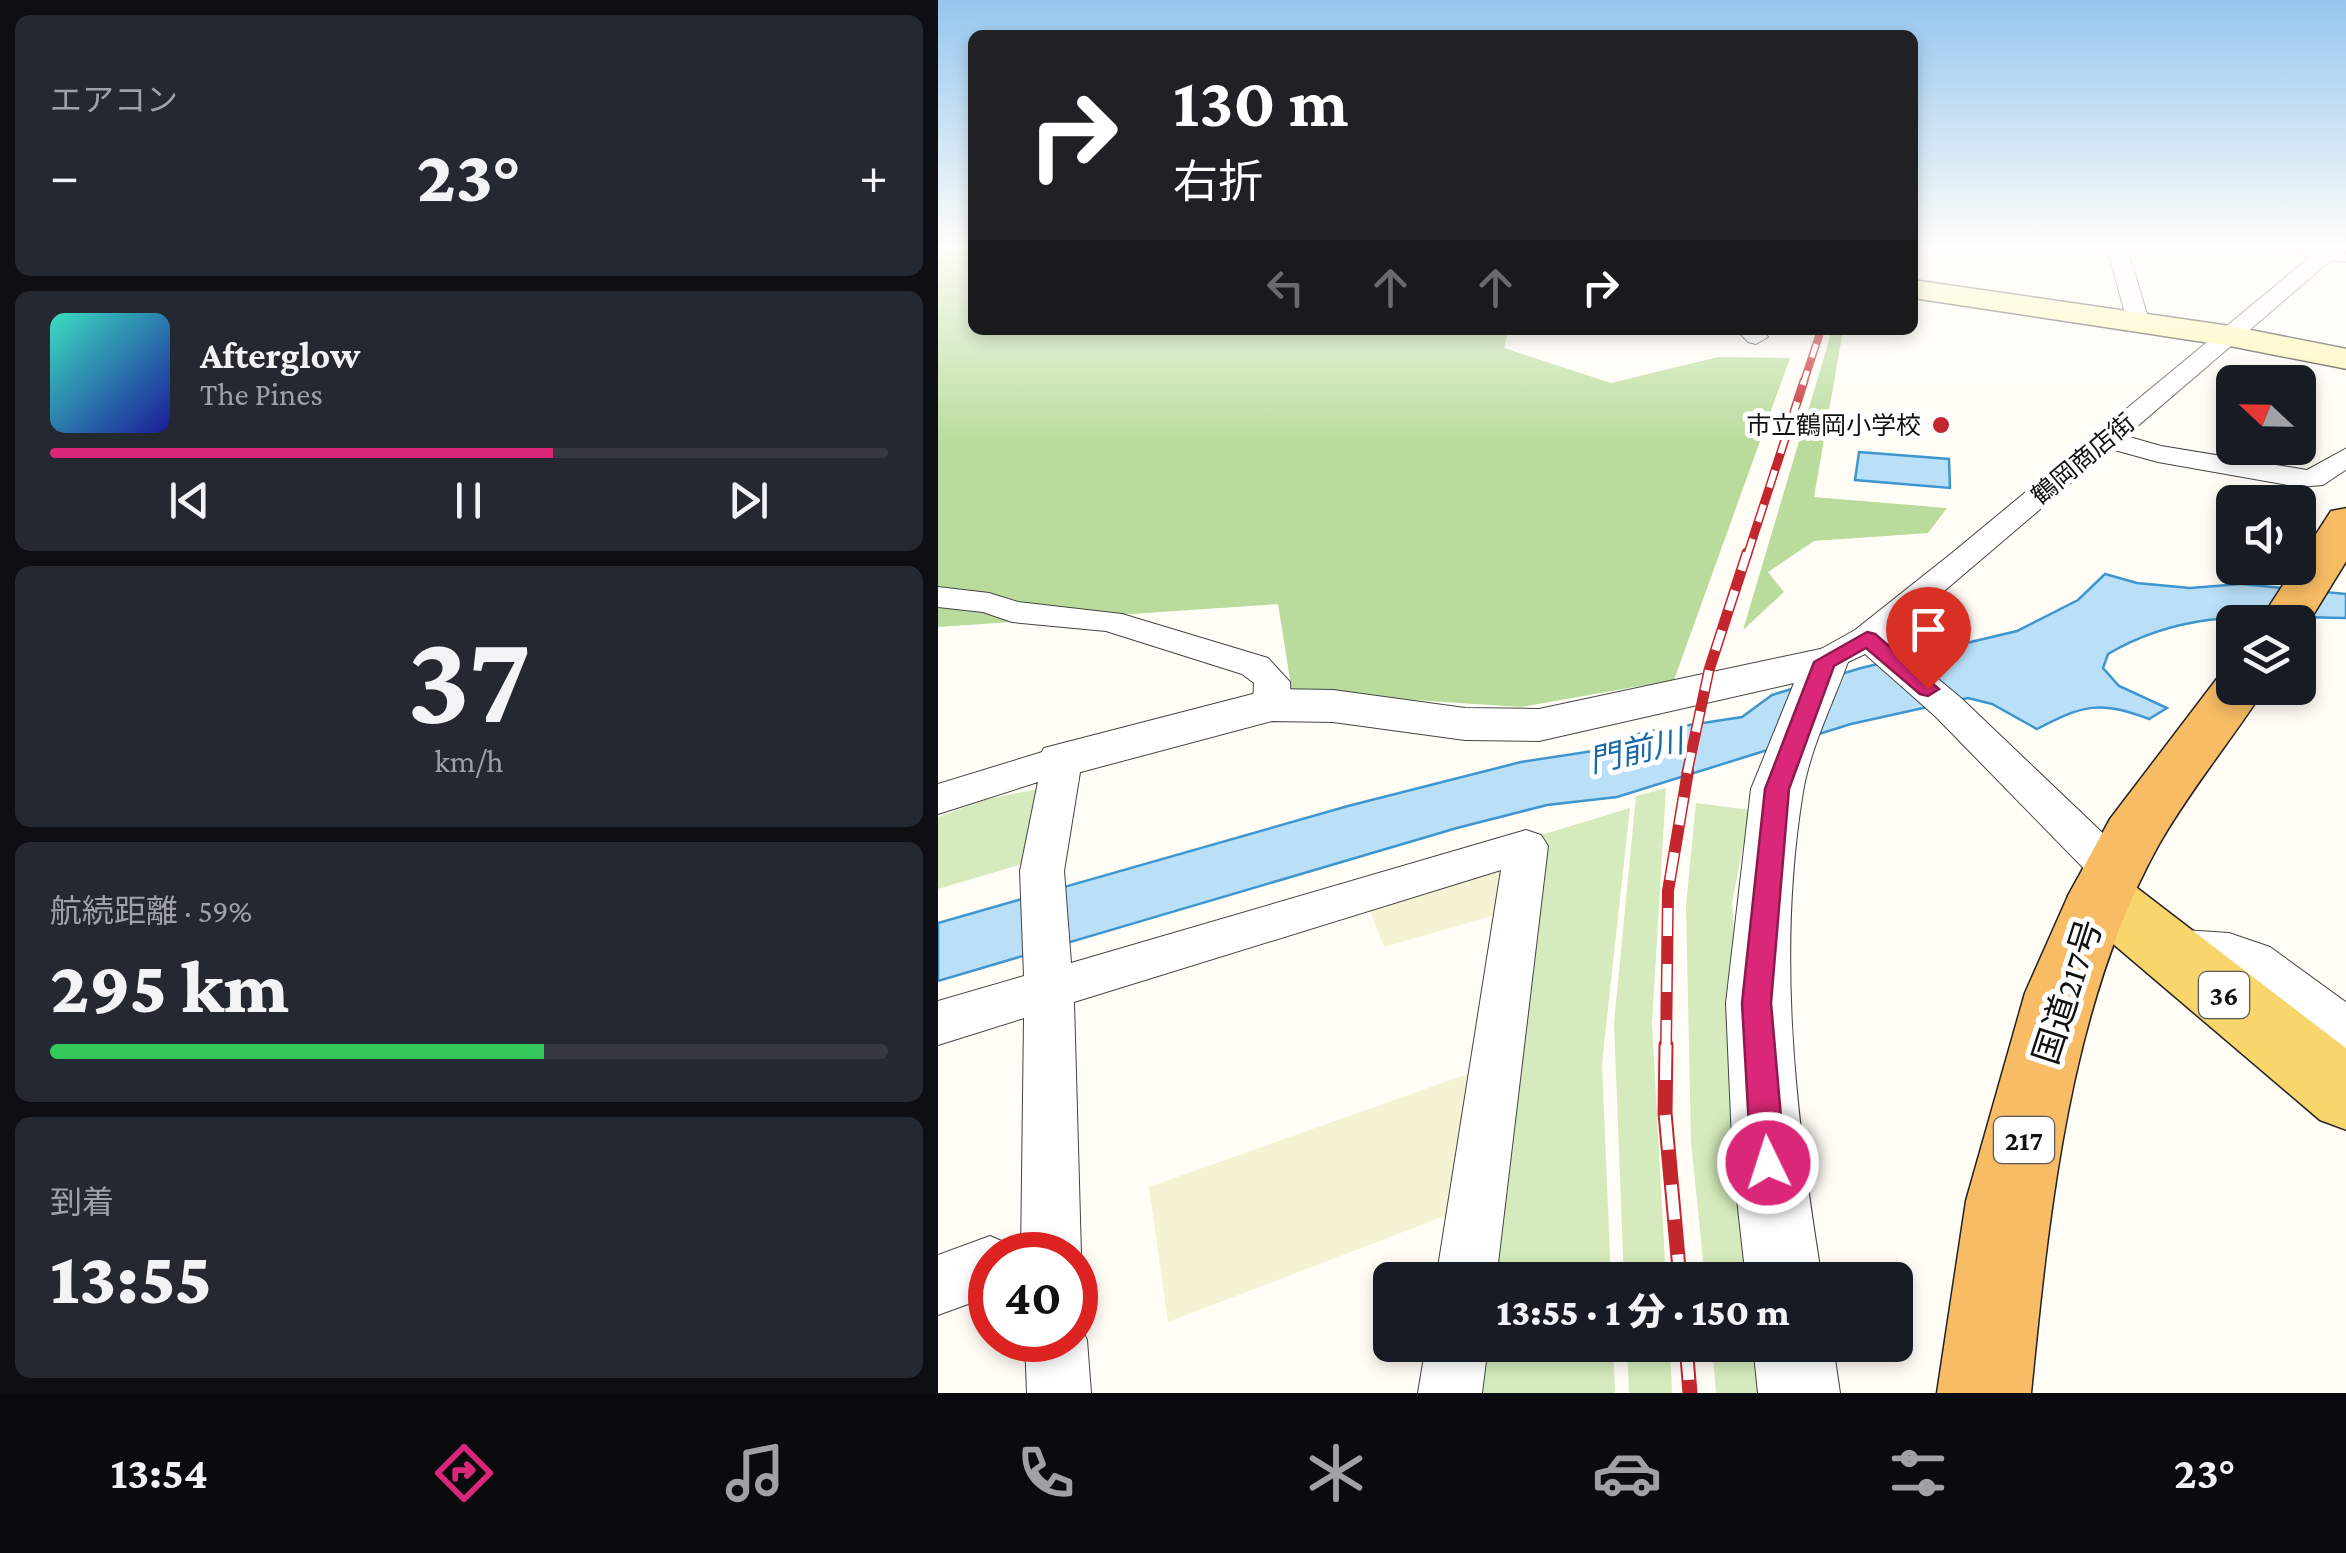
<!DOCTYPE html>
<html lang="ja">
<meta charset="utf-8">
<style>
:root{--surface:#171b24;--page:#242831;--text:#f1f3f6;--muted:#9ea1a6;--line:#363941;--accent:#db2777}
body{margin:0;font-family:"Crimson Pro","Noto Sans JP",serif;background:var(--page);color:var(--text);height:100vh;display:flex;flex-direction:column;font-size:38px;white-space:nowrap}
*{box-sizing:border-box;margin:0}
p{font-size:32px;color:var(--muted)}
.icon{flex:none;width:55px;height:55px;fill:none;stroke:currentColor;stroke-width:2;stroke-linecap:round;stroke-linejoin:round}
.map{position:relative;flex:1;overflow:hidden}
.drawer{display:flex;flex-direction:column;gap:15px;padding:15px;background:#0d0f14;width:938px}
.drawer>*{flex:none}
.guide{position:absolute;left:30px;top:30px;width:950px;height:305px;border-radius:15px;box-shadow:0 5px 15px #0003;background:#202124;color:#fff;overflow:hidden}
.needle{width:65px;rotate:292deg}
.fabs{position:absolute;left:1278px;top:365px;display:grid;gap:20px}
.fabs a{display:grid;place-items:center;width:100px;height:100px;border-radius:15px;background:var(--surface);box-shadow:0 5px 15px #0003;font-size:50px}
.speed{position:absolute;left:30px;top:1232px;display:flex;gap:20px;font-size:50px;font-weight:700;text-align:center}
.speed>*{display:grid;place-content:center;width:130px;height:130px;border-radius:50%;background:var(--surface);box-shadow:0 5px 15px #0003;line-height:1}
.speed .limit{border:15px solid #d22;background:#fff;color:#111}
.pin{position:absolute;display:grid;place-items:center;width:85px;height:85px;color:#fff;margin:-102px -42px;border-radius:50% 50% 50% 0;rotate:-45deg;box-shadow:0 0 10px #0007}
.pin .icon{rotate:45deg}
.me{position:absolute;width:110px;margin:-55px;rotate:356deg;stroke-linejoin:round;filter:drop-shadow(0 0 8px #0008)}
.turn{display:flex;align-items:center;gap:35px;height:210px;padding:0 40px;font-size:45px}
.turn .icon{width:130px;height:130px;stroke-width:2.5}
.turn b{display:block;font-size:70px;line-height:85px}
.lanes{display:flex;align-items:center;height:95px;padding:0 40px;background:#0003;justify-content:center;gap:50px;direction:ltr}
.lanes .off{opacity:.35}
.big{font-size:75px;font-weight:800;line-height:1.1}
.drawer .tile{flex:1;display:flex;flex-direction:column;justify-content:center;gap:15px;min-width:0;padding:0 35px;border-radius:15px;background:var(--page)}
.drawer .dial{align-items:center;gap:0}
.dial b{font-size:130px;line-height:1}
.song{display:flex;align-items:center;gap:30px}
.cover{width:120px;height:120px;border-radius:15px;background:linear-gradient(135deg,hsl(170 70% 55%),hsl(240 70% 35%))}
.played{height:10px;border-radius:5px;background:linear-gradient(90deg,var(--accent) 60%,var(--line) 60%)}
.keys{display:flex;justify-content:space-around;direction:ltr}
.heat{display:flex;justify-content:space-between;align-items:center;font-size:55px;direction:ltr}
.charge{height:15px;border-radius:8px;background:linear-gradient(90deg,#34c759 59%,var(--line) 0)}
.trip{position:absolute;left:435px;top:1262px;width:540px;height:100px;border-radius:15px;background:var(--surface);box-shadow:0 5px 15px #0003;font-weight:800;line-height:100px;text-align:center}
.tab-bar{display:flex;height:160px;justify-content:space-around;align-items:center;background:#090b0e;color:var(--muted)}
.tab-bar .icon{width:70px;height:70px}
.tab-bar .on{color:var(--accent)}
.tab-bar b{font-size:45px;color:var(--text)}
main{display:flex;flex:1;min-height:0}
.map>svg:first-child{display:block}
</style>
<main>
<section class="drawer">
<div class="tile"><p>エアコン</p>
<div class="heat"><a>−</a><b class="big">23°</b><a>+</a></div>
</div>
<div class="tile">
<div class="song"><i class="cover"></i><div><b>Afterglow</b><p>The Pines</p></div></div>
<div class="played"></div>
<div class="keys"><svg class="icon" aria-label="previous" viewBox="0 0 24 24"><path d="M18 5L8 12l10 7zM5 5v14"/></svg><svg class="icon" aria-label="pause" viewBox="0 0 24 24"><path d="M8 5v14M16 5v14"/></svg><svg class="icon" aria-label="next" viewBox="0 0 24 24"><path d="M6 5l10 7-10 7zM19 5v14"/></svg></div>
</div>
<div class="tile dial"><b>37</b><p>km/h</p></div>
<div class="tile"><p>航続距離 · 59%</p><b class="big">295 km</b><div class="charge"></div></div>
<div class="tile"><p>到着</p><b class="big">13:55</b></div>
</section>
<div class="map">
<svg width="1409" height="1393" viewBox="0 0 1409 1393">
<rect width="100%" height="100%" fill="#fffdf5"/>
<!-- farmland -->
<path fill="#f6f3d4" d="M 571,868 L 568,912 L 446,947 L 429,904 Z
M 538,1071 L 520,1211 L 230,1322 L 211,1187 Z"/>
<!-- green -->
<path fill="#d5ebbd" d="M 105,788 L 94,861 L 0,889 L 0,817 L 46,800 Z
M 728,788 L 714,1023 L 728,1280 L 686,1280 L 676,1023 L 698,796 Z
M 758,803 L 812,810 L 794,903 L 821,1280 L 767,1280 L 753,1142 L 748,905 Z
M 692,808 L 664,1063 L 673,1280 L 542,1280 L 600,836 Z
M 533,1345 L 675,1345 L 677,1393 L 527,1393 Z
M 689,1345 L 732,1345 L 734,1393 L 691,1393 Z
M 774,1345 L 829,1345 L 837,1393 L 778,1393 Z"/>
<!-- forest -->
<path fill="#b9dc9c" d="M 0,247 L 35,247 L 35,330 L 570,330 L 566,348 L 673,383 L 780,357 L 852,358 L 736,680 L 583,707 L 354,692 L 340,604 L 0,627 Z
M 894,330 L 905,330 L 876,497 L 1009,508 L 990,533 L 876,541 L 830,572 L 846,592 L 805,630 Z"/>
<!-- water -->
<path fill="#b9e0f7" stroke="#3f96cf" stroke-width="2.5" d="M 921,452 L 1011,459 L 1012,488 L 917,480 Z
M 1167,574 L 1199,583 L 1252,588 L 1303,584 L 1408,594 L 1408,618 C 1321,617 1248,608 1170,654 L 1165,668 L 1181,686 L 1229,708 L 1211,719 C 1162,700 1145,705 1099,729 L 1054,704 L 1030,698 L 913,724 L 679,797 L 609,805 L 519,828 L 0,981 L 0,923 L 410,806 L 583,762 L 655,751 L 706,732 L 804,717 L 834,695 L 923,668 L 1079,631 L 1140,600 Z"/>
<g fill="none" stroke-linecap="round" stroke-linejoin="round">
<defs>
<path id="minor" d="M 1169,247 L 1189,247 L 1211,321 L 1208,326 L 1200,328 L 1189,321 Z
M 1338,247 L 1406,247 L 1409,262 L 1393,260 L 1188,436 L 1223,446 L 1369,470 L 1409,448 L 1409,469 L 1385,485 L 1361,487 L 1220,462 L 1173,449 L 951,638 L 1023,698 L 1192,859 L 1198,871 L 1192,883 L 1176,888 L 1160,883 L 997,716 L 927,654 L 887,673 L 874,670 L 869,662 L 874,654 L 917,630 L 1014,553 L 1372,257 L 1341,251 Z
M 799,330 L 824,330 L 830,337 L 818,344 L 810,342 Z
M 0,587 L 51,593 L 80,602 L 184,614 L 330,658 L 352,682 L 353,705 L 347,714 L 334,717 L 321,714 L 315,705 L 316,683 L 304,674 L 168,631 L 74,622 L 45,612 L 0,607 Z
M 124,746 L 138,750 L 144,760 L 126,871 L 133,963 L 588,830 L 603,835 L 610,846 L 558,1280 L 498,1280 L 563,870 L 136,1002 L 143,1255 L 138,1267 L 138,1255 L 83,1255 L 86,1018 L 0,1045 L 0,1001 L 86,976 L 82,871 L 100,782 L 0,814 L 0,784 Z
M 1230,929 L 1291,933 L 1332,947 L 1409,1003 L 1409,1054 L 1391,1047 L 1298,975 L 1213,962 L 1206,948 L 1213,934 Z
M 52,1236 L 73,1245 L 77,1255 L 52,1255 L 52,1296 L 0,1315 L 0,1255 Z
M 138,1317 L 149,1340 L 153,1393 L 89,1393 L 87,1340 L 138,1340 Z
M 488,1345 L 550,1345 L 544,1393 L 480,1393 Z"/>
<path id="tertiary" d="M 887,648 L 903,652 L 910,662 C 895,703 872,749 865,792 C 838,955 858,1118 884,1280 L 808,1280 L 795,1163 L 788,1003 L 813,789 L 856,683 L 601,741 L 527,740 L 395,722 L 334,721 L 124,777 L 106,772 L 99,760 L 106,748 L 334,689 L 395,690 L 527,708 L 601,709 Z
M 815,1345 L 895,1345 L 902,1393 L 820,1393 Z"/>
<path id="secondary" d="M 975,280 L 1292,326 L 1409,349 L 1409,369 L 1292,346 L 975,298 Z"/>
<path id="primary" d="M 1163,870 L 1186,878 L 1409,1049 L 1409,1130 L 1382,1120 L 1140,914 L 1130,896 L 1140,878 Z"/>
<path id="trunk" d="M 1409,508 L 1409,560 L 1364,633 L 1360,634 L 1360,622 L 1321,622 L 1393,511 Z
M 1295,672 L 1295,688 L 1327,688 C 1293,741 1251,791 1220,846 C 1131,1007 1111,1213 1093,1393 L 999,1393 L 1028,1201 L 1087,993 L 1130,896 L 1172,819 L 1281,676 Z"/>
</defs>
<!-- minor casing -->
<use href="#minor" stroke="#444" stroke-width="2"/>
<!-- tertiary casing -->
<use href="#tertiary" stroke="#444" stroke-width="2"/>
<!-- secondary casing -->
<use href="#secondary" stroke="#333" stroke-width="3"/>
<!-- primary casing -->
<use href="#primary" stroke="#222" stroke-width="3"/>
<!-- trunk casing -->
<use href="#trunk" stroke="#222" stroke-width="3"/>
<!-- minor -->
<use href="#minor" fill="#fff" fill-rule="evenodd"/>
<!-- tertiary -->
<use href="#tertiary" fill="#fff" fill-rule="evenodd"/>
<!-- secondary -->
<use href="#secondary" fill="#fff6b0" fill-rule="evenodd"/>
<!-- primary -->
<use href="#primary" fill="#f9d66b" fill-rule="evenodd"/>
<!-- trunk -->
<use href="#trunk" fill="#f7bc64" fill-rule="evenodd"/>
<defs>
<path id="rail-far4" d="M 865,384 L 883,330"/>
<path id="rail-far3" d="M 809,556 L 866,381"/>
<path id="rail-far2" d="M 749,773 L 771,670 L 809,553"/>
<path id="rail-far1" d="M 728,1048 L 730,891 L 750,771"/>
<path id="rail" d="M 728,1045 L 727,1113 L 742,1280
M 748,1345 L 752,1393"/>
</defs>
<!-- rail-far4 casing -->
<use href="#rail-far4" stroke="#c4262e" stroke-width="8"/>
<!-- rail-far3 casing -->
<use href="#rail-far3" stroke="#c4262e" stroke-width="9"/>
<!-- rail-far2 casing -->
<use href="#rail-far2" stroke="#c4262e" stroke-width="11"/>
<!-- rail-far1 casing -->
<use href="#rail-far1" stroke="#c4262e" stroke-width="12"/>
<!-- rail casing -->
<use href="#rail" stroke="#c4262e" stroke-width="15"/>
<!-- rail-far4 -->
<use href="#rail-far4" stroke="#fff" stroke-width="5" stroke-dasharray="14" stroke-linecap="butt"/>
<!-- rail-far3 -->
<use href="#rail-far3" stroke="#fff" stroke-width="6" stroke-dasharray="18" stroke-linecap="butt"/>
<!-- rail-far2 -->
<use href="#rail-far2" stroke="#fff" stroke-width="8" stroke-dasharray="21" stroke-linecap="butt"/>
<!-- rail-far1 -->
<use href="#rail-far1" stroke="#fff" stroke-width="9" stroke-dasharray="28" stroke-linecap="butt"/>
<!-- rail -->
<use href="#rail" stroke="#fff" stroke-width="11" stroke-dasharray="35" stroke-linecap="butt"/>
</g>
<!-- sky -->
<linearGradient id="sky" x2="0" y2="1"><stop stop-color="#95c6ee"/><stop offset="0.56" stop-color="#fffefa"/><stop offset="1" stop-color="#fffefa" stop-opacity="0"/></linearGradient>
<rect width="1409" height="442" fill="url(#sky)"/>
<!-- route -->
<path fill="#db2777" stroke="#8e194d" stroke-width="2.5" d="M 929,632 L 937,634 L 1001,689 L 990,696 L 982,694 L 928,648 L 896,666 L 851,789 L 833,1003 L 847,1163 L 842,1174 L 830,1179 L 818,1174 L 813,1163 L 804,1003 L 827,789 L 876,662 Z"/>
<!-- markers -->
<circle fill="#c4262e" stroke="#fff" stroke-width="4" cx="1003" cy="425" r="10"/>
<g text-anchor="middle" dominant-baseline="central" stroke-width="10" stroke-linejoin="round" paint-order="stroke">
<!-- far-poi labels -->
<g font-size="25" fill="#111" stroke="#fff" text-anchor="end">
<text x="983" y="425">市立鶴岡小学校</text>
</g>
<!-- far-street labels -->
<g font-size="25" fill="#111" stroke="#fff">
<text transform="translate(1145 459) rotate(-40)">鶴岡商店街</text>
</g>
<!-- shield labels -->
<g fill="#fff" stroke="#585858" stroke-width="2.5">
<rect x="1261" y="972" width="50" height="46" rx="8"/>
<rect x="1056" y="1117" width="60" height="46" rx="8"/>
</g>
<g font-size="28" font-weight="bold" fill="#111">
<text x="1286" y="995">36</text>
<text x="1086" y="1140">217</text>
</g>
<!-- water labels -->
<g font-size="32" font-style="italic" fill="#1768a6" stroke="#fff">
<text transform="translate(698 751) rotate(-13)">門前川</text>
</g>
<!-- near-street labels -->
<g font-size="35" fill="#111" stroke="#fff">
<text transform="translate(1130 992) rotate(-72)">国道217号</text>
</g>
</g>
</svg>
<div class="fabs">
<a><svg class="needle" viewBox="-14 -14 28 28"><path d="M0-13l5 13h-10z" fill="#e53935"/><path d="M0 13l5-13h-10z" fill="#9ea1a6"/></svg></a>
<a><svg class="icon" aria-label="sound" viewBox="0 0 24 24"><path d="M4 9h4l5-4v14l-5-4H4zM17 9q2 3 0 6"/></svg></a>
<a><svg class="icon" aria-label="layers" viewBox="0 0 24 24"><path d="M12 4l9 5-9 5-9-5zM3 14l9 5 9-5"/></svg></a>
</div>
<div class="speed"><div class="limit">40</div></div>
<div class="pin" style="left:990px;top:689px;background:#d93025"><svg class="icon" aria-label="arrive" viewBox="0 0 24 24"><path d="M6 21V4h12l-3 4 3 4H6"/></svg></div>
<svg class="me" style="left:830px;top:1163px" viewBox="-20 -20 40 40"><circle r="17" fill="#db2777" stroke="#fff" stroke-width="3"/><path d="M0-11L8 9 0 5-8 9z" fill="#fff"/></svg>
<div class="trip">13:55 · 1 分 · 150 m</div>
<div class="guide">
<div class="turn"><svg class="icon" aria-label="right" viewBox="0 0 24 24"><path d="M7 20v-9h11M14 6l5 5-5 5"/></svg><div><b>130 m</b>右折</div></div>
<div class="lanes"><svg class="icon off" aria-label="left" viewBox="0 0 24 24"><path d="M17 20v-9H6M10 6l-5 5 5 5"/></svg><svg class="icon off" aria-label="ahead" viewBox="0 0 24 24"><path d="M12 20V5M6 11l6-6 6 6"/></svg><svg class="icon off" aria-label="ahead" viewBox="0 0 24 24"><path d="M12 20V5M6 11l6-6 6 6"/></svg><svg class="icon" aria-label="right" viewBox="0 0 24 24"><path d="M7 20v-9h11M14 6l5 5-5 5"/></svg></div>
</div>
</div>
</main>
<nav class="tab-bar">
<b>13:54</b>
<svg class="icon on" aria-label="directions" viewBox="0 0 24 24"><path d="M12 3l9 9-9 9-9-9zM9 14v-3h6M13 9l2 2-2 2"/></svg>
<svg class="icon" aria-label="music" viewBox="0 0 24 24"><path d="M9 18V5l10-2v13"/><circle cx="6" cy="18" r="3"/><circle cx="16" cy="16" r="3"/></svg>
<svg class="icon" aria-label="phone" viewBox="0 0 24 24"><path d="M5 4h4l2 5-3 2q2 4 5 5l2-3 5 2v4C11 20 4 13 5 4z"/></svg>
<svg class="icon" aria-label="climate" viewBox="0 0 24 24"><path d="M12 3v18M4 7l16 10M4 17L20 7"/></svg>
<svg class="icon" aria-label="car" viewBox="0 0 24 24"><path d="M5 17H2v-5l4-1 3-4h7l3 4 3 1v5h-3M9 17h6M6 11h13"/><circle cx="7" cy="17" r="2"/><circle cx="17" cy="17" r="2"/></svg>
<svg class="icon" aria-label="filters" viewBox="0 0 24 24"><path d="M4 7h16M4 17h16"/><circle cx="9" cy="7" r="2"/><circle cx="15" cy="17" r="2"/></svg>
<b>23°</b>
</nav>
